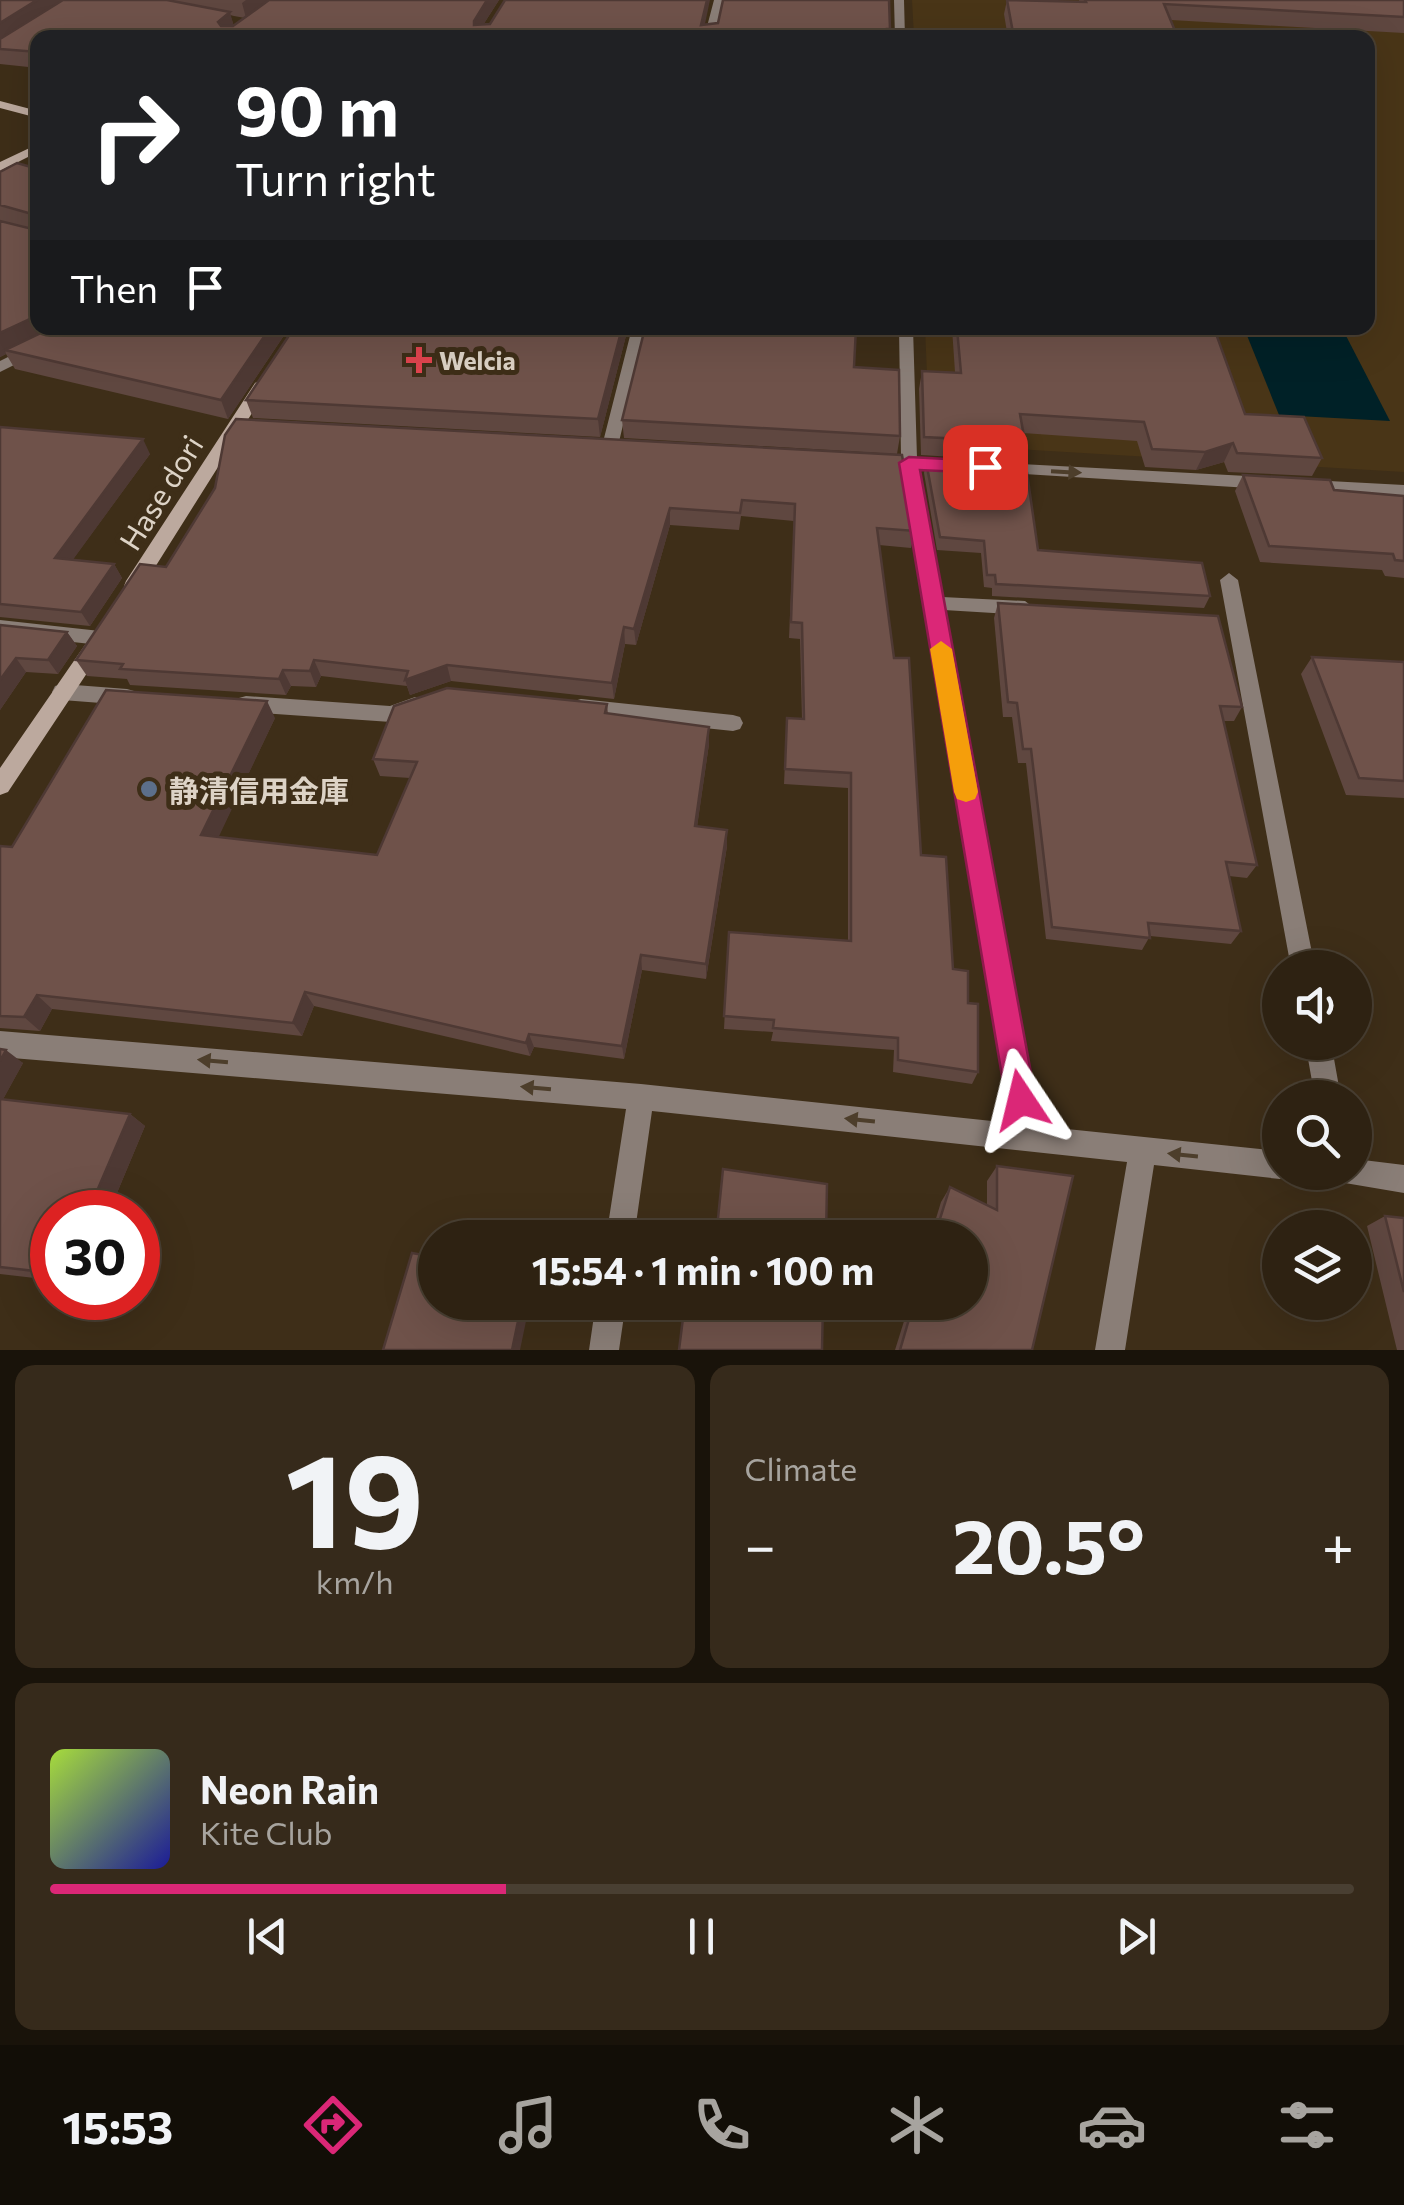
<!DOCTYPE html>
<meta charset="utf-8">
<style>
:root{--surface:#2e2212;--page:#362a1b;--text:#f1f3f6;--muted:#a7a49f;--line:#493f32;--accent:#db2777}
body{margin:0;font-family:Commissioner,"Noto Sans JP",sans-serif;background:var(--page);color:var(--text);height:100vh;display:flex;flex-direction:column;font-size:38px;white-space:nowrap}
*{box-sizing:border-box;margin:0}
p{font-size:32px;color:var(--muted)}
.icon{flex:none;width:55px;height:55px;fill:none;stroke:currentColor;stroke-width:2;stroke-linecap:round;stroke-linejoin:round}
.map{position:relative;height:1350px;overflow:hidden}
.drawer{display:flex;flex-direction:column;gap:15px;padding:15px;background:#19130a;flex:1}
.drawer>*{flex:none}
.guide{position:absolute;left:30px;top:30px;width:1345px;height:305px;border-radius:20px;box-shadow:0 10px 40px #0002,0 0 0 2px var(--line);background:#202124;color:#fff;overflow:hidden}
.fabs{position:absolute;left:1262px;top:950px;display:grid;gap:20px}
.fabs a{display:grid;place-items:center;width:110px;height:110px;border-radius:50%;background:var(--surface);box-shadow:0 10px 40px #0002,0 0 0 2px var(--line);font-size:50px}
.speed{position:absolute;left:30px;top:1190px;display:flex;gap:20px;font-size:50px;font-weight:700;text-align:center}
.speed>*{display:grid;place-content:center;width:130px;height:130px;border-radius:50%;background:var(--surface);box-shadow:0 10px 40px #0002,0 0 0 2px var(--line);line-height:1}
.speed .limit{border:15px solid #d22;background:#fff;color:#111}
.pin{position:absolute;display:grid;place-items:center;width:85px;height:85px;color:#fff;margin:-42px;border-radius:20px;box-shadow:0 5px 15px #0006}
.me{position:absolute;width:110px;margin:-55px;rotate:350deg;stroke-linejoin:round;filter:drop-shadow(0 0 8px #0008)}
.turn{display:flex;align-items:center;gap:35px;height:210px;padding:0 40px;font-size:45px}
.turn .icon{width:130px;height:130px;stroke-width:2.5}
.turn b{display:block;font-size:70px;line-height:85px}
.then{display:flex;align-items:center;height:95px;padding:0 40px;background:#0003;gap:20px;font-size:38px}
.big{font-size:75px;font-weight:700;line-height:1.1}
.drawer .card{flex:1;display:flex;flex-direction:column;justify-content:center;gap:15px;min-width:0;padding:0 35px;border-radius:20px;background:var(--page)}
.drawer .dial{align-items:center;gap:0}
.dial b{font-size:130px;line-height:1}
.song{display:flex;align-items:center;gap:30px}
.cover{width:120px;height:120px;border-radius:15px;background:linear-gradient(135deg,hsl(80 70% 55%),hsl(240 70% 35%))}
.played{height:10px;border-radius:5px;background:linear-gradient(90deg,var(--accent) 35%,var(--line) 35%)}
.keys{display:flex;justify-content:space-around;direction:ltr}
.heat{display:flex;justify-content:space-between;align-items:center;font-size:55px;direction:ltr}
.drawer .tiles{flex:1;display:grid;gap:15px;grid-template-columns:1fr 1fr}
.card:last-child{grid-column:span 2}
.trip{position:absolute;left:418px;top:1220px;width:570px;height:100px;border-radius:50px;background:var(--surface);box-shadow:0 10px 40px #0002,0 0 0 2px var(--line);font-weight:700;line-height:100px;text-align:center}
.tab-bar{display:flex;height:160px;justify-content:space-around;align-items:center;background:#120e07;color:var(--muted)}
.tab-bar .icon{width:70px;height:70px}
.tab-bar .on{color:var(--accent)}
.tab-bar b{font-size:45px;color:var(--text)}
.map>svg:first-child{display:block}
</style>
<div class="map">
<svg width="1404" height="1350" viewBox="0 0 1404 1350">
<rect width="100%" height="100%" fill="#3e2e18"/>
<!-- built -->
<path fill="#493517" d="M 912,0 L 1404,0 L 1404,472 L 930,444 L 925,328 L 1368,328 L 1368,38 L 914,37 Z"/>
<!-- water -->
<path fill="#002127" d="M 1244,328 L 1342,328 L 1390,421 L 1279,415 Z"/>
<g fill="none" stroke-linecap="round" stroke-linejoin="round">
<!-- street -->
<path fill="#8a7e77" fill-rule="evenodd" d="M 714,0 L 724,0 L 714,38 L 704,38 Z
M 894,0 L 904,0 L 905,38 L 895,38 Z
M 56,328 L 71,328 L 50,347 L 0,372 L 0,361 L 40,341 Z
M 632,328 L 646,328 L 618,446 L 610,451 L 602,446 Z
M 899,328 L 913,328 L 917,458 L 951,460 L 959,465 L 951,470 L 918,469 L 942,597 L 1025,601 L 1034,608 L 1025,615 L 944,610 L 1038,1126 L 1280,1151 L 1280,1172 L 1291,1172 L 1280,1179 L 1154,1165 L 1125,1350 L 1095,1350 L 1127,1162 L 652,1111 L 634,1238 L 606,1238 L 626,1109 L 0,1057 L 0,1031 L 641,1084 L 1011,1123 L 901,468 L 876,466 L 868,461 L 876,456 L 901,457 Z
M 1000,463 L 1266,477 L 1275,483 L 1266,489 L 994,472 L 994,464 Z
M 1310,480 L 1404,485 L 1404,497 L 1304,490 L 1301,486 Z
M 1229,573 L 1238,580 L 1315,968 L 1291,968 L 1220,580 Z
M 0,620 L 100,631 L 110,638 L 100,645 L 0,634 Z
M 62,684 L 127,689 L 134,691 L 137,697 L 134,703 L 127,705 L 62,700 L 55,698 L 52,692 L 55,686 Z
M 246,696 L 390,706 L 415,697 L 422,699 L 425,705 L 422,711 L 391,722 L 246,712 L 239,710 L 236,704 L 239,698 Z
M 581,699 L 733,715 L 740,717 L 743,723 L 740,729 L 733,731 L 581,715 L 574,713 L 571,707 L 574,701 Z
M 1305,1042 L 1331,1042 L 1341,1098 L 1315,1098 Z
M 1355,1159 L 1404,1165 L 1404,1193 L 1339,1182 L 1335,1172 L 1355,1172 Z
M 596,1302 L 626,1302 L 619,1350 L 589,1350 Z"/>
<!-- secondary -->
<path fill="#bca99e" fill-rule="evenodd" d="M 0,101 L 38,111 L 38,118 L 0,108 Z
M 38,144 L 38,152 L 0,171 L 0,162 Z
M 263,378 L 271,383 L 140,591 L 126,591 L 124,586 L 126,581 L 255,383 Z
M 96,637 L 106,644 L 103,649 L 8,792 L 0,795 L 0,768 L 89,639 Z"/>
</g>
<!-- wall -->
<path fill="#5f4740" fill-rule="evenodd" d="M 0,0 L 499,0 L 483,25 L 705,25 L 890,29 L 889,38 L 38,38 L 38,68 L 0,64 ZM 230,15 L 234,16 L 245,18 L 234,26 Z
M 1007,0 L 1079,2 L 1079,0 L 1404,0 L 1404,33 L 1171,20 L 1178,38 L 1008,38 L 1004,14 Z
M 38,169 L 38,328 L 289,328 L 228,419 L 15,369 L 6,354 L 0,357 L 0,172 Z
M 294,328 L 628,328 L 600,437 L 253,418 L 246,400 Z
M 952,328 L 1214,328 L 1245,414 L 1322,458 L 1312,476 L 1228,472 L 1224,462 L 1196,470 L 1145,467 L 1137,441 L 1023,433 L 1025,442 L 1020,461 L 921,455 L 919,389 L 922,371 L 955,372 Z
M 854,367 L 900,436 L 897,454 L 624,438 L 622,420 Z
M 0,427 L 150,454 L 73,559 L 114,564 L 122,578 L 90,626 L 0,617 Z
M 902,455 L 915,531 L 911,548 L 879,545 L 921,855 L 953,969 L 968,1003 L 978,1072 L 972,1084 L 893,1072 L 894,1050 L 771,1041 L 773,1032 L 724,1029 L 729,932 L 848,941 L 848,788 L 784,784 L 787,718 L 802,719 L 800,639 L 789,638 L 794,521 L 741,516 L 739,530 L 670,525 L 636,645 L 625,644 L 614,699 L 451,681 L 410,695 L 407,686 L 321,676 L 316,687 L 291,686 L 286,695 L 130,685 L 127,679 L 87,676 L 76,660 L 166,567 Z
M 926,461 L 1038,550 L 1210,596 L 1204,608 L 992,596 L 992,588 L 984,587 L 981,553 L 937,550 L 924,473 Z
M 1243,475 L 1334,490 L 1404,496 L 1404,578 L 1385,576 L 1382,570 L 1260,562 L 1235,491 Z
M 998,603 L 1242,707 L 1234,721 L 1223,721 L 1257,865 L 1247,878 L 1229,876 L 1241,931 L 1231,944 L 1150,936 L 1142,950 L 1046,939 L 1026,763 L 1018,763 L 1012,717 L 1003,717 L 994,618 Z
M 0,625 L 67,632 L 77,646 L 58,674 L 26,672 L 0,710 Z
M 1312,657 L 1404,662 L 1404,798 L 1346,795 L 1301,674 Z
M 607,704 L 608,713 L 709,727 L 709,744 L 697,826 L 727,846 L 706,979 L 642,970 L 624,1059 L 534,1047 L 530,1056 L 314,1006 L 302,1036 L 52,1009 L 40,1031 L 0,1028 L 0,846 L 12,847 L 275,718 L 218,837 L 377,855 L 410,778 L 380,776 L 373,759 Z
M 0,1049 L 23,1063 L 3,1099 L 130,1114 L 145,1126 L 109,1212 L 52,1212 L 52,1280 L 0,1274 Z
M 997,1166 L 1032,1350 L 895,1350 L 910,1302 L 970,1302 L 970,1238 L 930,1238 L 941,1202 L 950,1187 L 987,1205 L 987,1181 Z
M 1385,1216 L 1404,1218 L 1404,1350 L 1397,1350 L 1367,1226 Z"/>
<!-- shaded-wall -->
<path fill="#4e3934" d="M 37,0 L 67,0 L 0,43 L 0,23 Z
M 246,0 L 270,0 L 246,18 L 242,3 Z
M 487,0 L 499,0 L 476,36 L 474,21 Z
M 707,0 L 710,0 L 702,38 L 701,25 Z
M 230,12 L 234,27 L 222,38 L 218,22 Z
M 38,312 L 38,328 L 51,328 L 5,350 L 6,354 L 0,357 L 0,333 Z
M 270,328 L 289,328 L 228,419 L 221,400 Z
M 622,328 L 628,328 L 600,437 L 598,419 Z
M 143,439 L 150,454 L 64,572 L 55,558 Z
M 1233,443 L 1224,462 L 1196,470 L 1205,452 Z
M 670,508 L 670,525 L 636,645 L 634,629 Z
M 114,564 L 122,578 L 90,626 L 81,612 Z
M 624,627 L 625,644 L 614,699 L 612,683 Z
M 67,632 L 77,646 L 58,674 L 48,660 Z
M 16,658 L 26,672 L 0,710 L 0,680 Z
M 314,660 L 321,676 L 316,687 L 310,671 Z
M 447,665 L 451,681 L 410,695 L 405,680 Z
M 283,670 L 291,686 L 286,695 L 279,679 Z
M 267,701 L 275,718 L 212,851 L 201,835 Z
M 709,727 L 709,744 L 695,842 L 695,826 Z
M 727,830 L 727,846 L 706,979 L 706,964 Z
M 641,955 L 642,970 L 624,1059 L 622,1046 Z
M 305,992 L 314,1006 L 302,1036 L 293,1023 Z
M 37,995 L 52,1009 L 40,1031 L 24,1017 Z
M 529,1034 L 534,1047 L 530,1056 L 526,1043 Z
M 6,1050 L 23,1063 L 0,1105 L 0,1061 Z
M 130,1114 L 145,1126 L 109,1212 L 88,1212 Z
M 522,1302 L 530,1302 L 520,1350 L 512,1350 Z"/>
<!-- building -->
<path fill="#6f524a" stroke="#4e3934" stroke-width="2.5" d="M 0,0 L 37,0 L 0,23 Z
M 63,0 L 167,0 L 230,12 L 218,22 L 221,26 L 233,26 L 269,0 L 487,0 L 474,21 L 474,25 L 490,24 L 505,0 L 707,0 L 701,25 L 718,23 L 723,0 L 889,0 L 890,29 L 887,29 L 887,38 L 38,38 L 38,52 L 0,49 L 0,39 Z
M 1007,0 L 1086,2 L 1085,0 L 1404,0 L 1404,17 L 1164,4 L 1178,38 L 1014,38 Z
M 17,163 L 38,169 L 38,312 L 28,320 L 0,333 L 0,221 L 28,228 L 33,224 L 32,214 L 0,205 L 0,172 Z
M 48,328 L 270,328 L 221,400 L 5,350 L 43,332 Z
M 294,328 L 622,328 L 598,419 L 246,400 Z
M 645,328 L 856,328 L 854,367 L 899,370 L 900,436 L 622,420 Z
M 957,328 L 1214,328 L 1245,414 L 1304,417 L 1322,458 L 1237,453 L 1233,443 L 1205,452 L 1152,449 L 1144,422 L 1020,414 L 1025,442 L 924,437 L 922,371 L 961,373 Z
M 236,419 L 902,455 L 915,531 L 877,528 L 894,658 L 909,658 L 921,855 L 946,857 L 953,969 L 968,971 L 968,1003 L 978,1004 L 978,1072 L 898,1060 L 898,1038 L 773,1028 L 774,1020 L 724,1016 L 729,932 L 851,941 L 851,773 L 785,769 L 787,718 L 804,719 L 802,623 L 791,622 L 795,504 L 742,500 L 740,513 L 670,508 L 634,629 L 624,627 L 612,683 L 447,665 L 405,680 L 408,671 L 314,660 L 310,671 L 283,670 L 279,679 L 120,669 L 123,664 L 76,660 L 140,564 L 166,567 L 215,488 L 225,435 Z
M 0,427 L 143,439 L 55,558 L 114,564 L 81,612 L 0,604 Z
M 926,461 L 1026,466 L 1038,550 L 1202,563 L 1210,596 L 996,584 L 995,575 L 987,575 L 984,541 L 940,537 Z
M 1243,475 L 1330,480 L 1334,490 L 1404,496 L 1404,561 L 1395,560 L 1393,554 L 1269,546 Z
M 998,603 L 1218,616 L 1242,707 L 1220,706 L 1257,865 L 1226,862 L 1241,931 L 1148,923 L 1150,938 L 1052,927 L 1031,749 L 1023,749 L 1017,703 L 1008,702 Z
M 0,625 L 67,632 L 48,660 L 16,658 L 0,680 Z
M 1312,657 L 1404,662 L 1404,781 L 1359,778 Z
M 447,688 L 607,704 L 605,713 L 709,727 L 695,826 L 727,830 L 706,964 L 641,955 L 622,1046 L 529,1034 L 526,1043 L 305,992 L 293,1023 L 37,995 L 24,1017 L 0,1016 L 0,846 L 12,847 L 106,690 L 267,701 L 201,835 L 377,855 L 417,762 L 373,759 L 394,706 Z
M 0,1049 L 6,1050 L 0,1061 Z
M 0,1099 L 130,1114 L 88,1212 L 52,1212 L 52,1273 L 0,1267 Z
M 997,1166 L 1073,1176 L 1032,1350 L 900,1350 L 914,1302 L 970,1302 L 970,1238 L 934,1238 L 950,1187 L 997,1210 Z
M 723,1169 L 827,1184 L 826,1238 L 716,1238 Z
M 1385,1216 L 1404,1218 L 1404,1292 Z
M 412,1253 L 435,1257 L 435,1302 L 522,1302 L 512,1350 L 383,1350 Z
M 685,1302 L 823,1302 L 822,1350 L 679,1350 Z"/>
<!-- one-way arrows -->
<defs><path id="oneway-solid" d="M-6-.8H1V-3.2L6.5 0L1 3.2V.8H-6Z" transform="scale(2.5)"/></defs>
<g fill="#4d3e2b">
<use href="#oneway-solid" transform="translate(1066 472) rotate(3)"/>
<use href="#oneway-solid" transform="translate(213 1061) rotate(-175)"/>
<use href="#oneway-solid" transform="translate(536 1088) rotate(-175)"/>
<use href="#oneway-solid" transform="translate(860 1120) rotate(-174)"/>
<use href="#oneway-solid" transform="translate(1183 1155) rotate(-174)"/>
</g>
<!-- route -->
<path fill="#db2777" stroke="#8e194d" stroke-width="2.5" d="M 909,457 L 985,461 L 994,467 L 985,473 L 920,470 L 1036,1100 L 1031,1111 L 1021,1115 L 1010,1111 L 1006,1100 L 899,463 Z"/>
<!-- slow -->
<path fill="#f59e0b" d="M 941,641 L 952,649 L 978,792 L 975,799 L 966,802 L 957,799 L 954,792 L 930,649 Z"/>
<!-- markers -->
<path fill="#e0444e" stroke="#3e2e18" stroke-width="4" d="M414 345h10v10h10v10h-10v10h-10v-10h-10v-10h10z"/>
<circle fill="#5c6f8a" stroke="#3e2e18" stroke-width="4" cx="149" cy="789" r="10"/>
<g text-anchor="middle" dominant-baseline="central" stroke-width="10" stroke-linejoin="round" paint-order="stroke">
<!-- far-poi labels -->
<g font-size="25" font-weight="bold" fill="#ddd3c6" stroke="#3e2e18" text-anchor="start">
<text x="439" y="360">Welcia</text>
</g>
<!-- street labels -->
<g font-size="30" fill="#ddd3c6" stroke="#3e2e18">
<text transform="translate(160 492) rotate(-58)">Hase dori</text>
</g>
<!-- poi labels -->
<g font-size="30" font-weight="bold" fill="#ddd3c6" stroke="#3e2e18" text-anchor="start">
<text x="169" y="789">静清信用金庫</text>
</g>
</g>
</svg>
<div class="fabs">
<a><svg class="icon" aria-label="sound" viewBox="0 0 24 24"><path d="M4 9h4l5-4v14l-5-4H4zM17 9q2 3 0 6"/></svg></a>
<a><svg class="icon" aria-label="search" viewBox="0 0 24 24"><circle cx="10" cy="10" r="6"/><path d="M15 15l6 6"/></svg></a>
<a><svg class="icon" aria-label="layers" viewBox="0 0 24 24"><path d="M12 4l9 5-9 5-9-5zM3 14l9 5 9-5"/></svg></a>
</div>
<div class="speed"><div class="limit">30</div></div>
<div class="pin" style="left:985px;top:467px;background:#d93025"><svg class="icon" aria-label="arrive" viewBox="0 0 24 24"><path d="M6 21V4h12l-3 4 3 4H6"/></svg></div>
<svg class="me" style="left:1021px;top:1100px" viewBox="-20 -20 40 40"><path d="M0-17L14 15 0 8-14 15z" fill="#db2777" stroke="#fff" stroke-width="4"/></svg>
<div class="trip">15:54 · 1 min · 100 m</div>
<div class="guide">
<div class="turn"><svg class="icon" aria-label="right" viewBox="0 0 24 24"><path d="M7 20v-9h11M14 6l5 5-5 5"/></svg><div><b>90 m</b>Turn right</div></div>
<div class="then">Then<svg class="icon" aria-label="arrive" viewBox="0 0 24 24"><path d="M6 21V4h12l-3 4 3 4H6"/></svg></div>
</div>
</div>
<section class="drawer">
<div class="tiles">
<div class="card dial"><b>19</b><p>km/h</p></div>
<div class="card"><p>Climate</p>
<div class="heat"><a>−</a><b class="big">20.5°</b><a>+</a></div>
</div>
<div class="card">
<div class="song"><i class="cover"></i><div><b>Neon Rain</b><p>Kite Club</p></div></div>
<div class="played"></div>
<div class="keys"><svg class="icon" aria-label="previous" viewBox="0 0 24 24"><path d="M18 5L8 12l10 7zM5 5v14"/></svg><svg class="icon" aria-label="pause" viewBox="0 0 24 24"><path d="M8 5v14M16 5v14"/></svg><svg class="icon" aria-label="next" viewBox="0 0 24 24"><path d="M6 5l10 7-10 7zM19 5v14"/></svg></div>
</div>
</div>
</section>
<nav class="tab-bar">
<b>15:53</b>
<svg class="icon on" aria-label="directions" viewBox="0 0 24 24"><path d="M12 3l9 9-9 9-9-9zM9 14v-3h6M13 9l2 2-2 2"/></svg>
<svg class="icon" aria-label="music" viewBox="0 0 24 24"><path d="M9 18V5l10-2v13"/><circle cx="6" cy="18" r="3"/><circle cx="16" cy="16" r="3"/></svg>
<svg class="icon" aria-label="phone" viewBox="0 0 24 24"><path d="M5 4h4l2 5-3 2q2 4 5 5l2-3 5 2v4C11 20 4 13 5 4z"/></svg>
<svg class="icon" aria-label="climate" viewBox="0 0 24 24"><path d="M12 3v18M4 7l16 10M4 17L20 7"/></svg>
<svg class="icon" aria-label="car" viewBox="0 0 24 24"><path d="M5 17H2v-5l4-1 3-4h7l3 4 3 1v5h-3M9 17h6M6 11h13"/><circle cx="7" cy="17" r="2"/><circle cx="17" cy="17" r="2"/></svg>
<svg class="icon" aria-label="filters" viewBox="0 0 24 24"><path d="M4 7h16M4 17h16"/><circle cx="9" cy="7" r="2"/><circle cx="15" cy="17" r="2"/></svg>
</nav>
